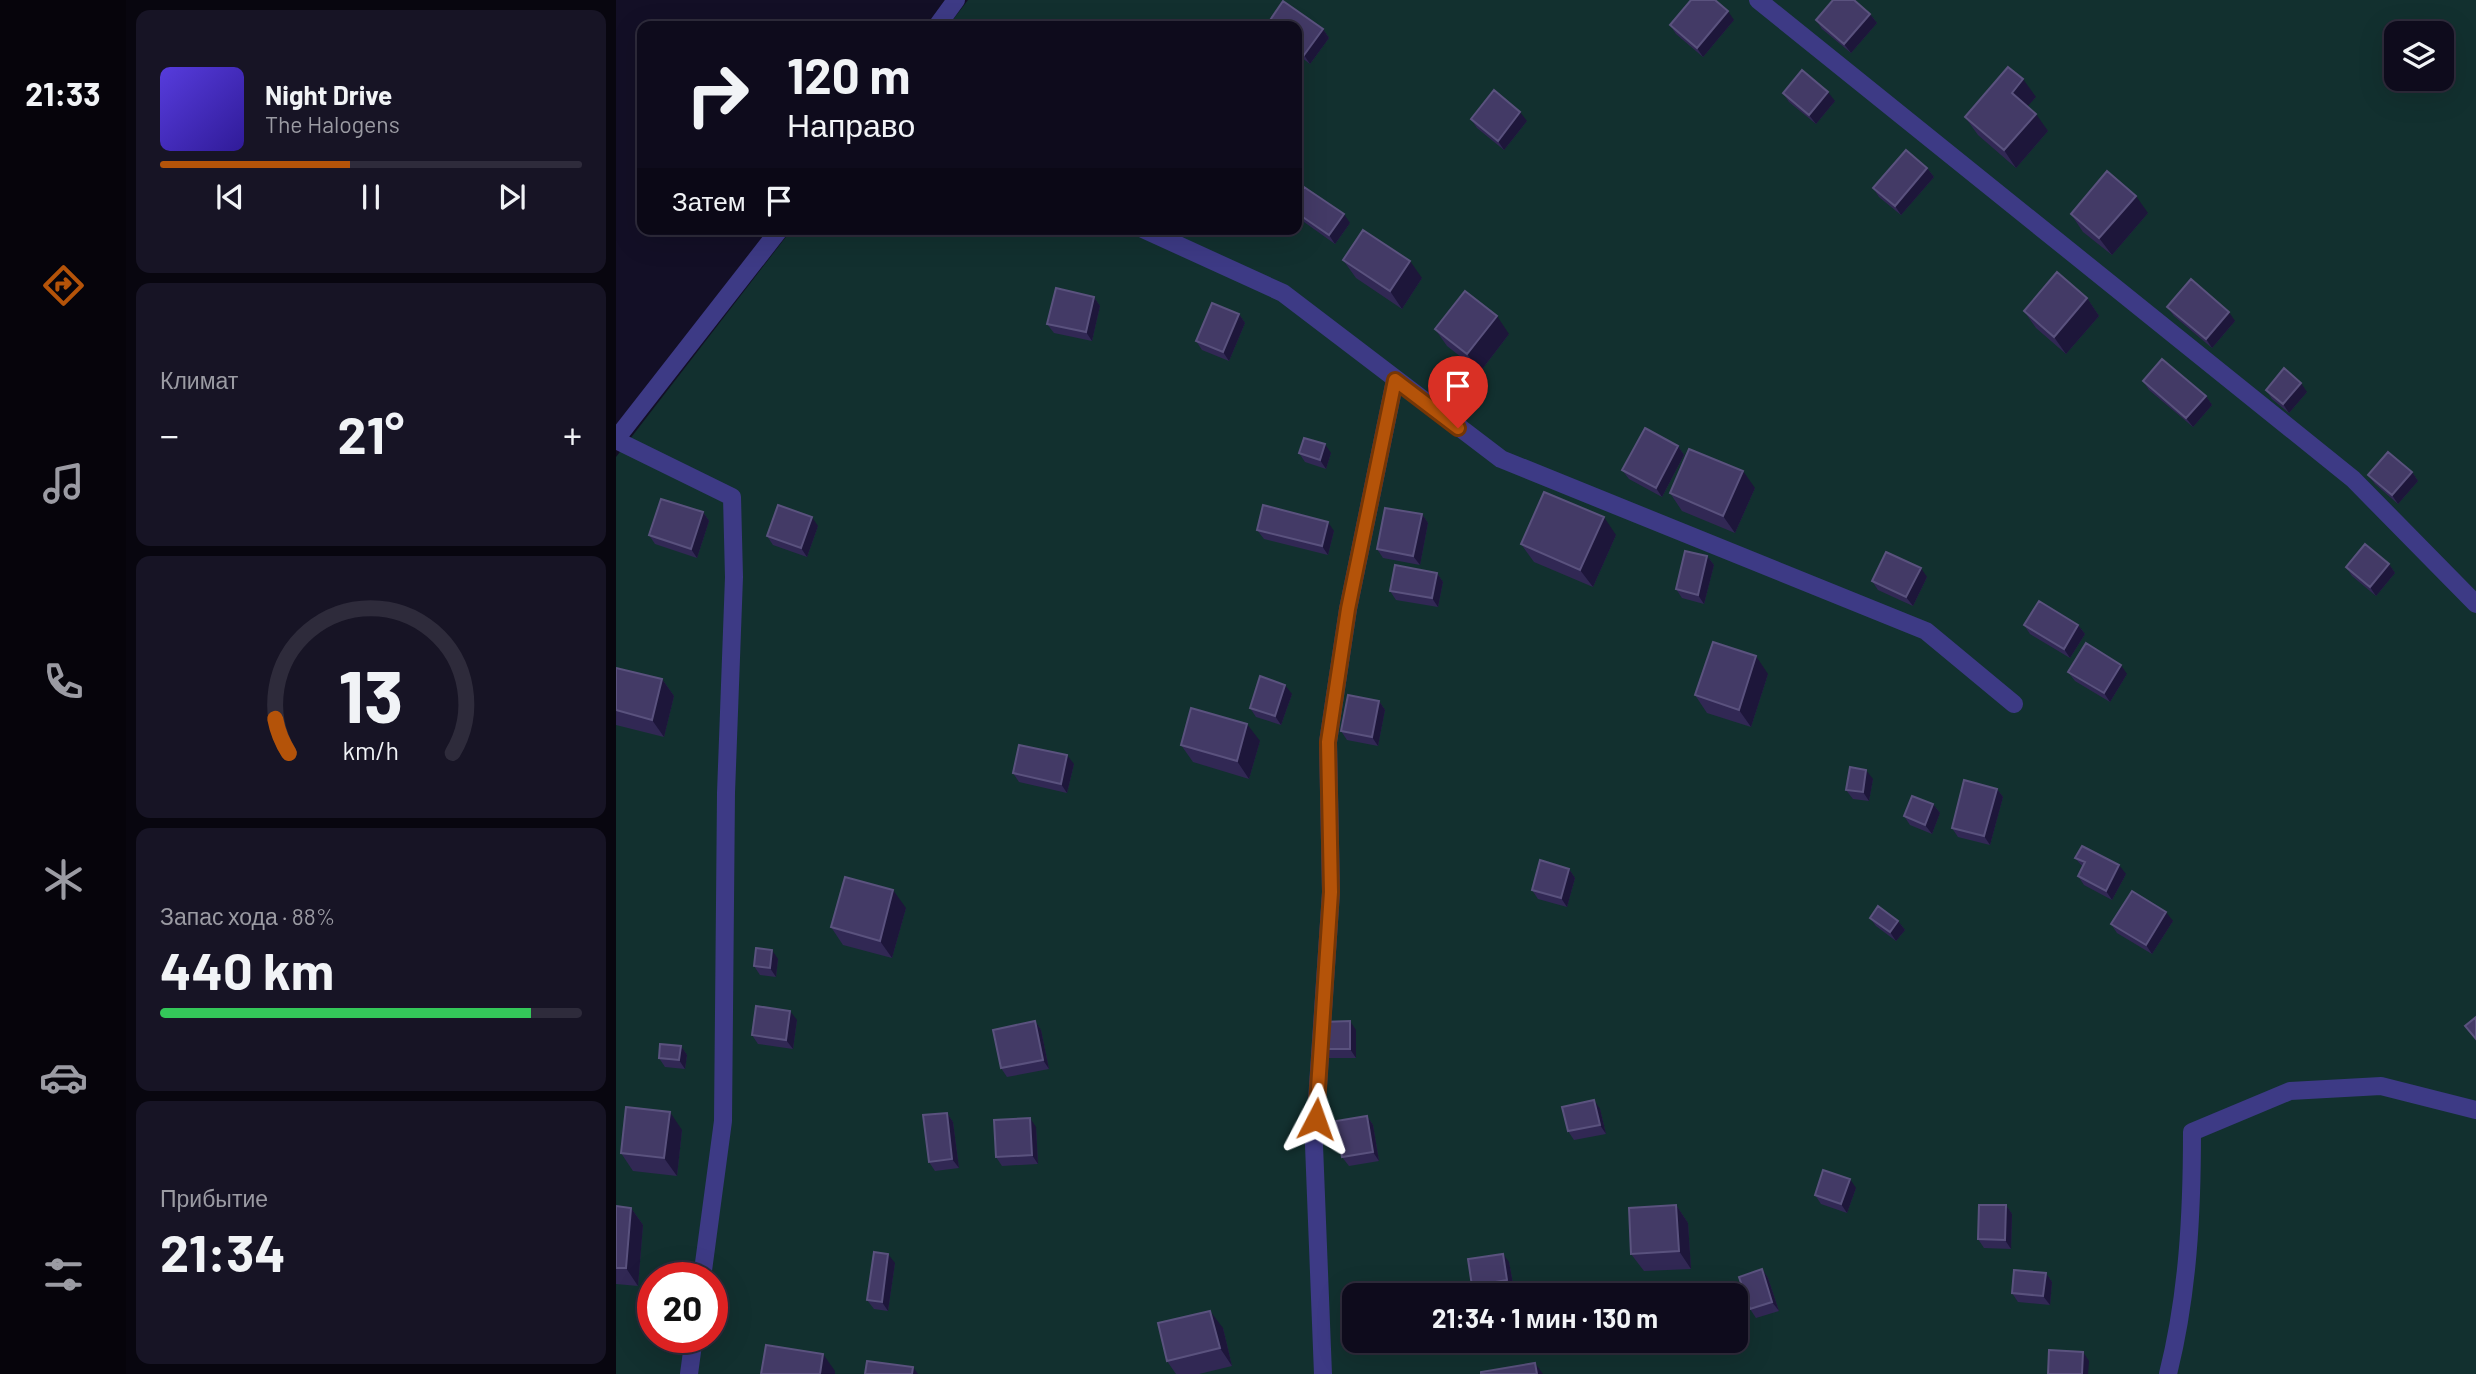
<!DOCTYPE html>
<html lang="ru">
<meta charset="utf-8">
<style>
:root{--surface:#0e0b1c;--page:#171425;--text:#f1f3f6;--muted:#9b9ba3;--line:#2e2b3b;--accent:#b45309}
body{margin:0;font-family:Barlow,sans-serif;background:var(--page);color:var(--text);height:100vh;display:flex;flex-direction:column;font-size:26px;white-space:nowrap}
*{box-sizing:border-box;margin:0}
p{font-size:23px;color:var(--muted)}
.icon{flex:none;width:38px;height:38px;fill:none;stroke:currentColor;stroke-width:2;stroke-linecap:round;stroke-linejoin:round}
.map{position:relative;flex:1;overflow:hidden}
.sheet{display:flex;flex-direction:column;gap:10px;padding:10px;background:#08060f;width:490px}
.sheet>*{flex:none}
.top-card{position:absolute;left:21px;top:21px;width:665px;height:214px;border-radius:14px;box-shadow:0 7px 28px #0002,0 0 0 2px var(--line);background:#0e0b1c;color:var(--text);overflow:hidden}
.buttons{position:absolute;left:1768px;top:21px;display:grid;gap:14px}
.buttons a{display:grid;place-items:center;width:70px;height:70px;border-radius:14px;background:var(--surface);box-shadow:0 7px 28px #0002,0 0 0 2px var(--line);font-size:35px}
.speed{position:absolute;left:21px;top:1262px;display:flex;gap:14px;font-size:35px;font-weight:700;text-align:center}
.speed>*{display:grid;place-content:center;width:91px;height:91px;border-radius:50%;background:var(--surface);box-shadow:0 7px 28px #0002,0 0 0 2px var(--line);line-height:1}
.speed .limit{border:10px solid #d22;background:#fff;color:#111}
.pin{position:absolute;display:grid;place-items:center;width:60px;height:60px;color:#fff;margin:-72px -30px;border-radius:50% 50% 50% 0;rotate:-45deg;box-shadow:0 0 7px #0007}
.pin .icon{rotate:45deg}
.me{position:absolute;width:77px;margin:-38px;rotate:4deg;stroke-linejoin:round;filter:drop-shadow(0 0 5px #0008)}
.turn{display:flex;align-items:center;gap:24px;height:147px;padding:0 35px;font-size:32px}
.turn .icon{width:91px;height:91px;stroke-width:2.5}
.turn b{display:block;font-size:49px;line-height:60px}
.then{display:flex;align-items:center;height:66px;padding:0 35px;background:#0003;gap:14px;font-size:26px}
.big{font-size:52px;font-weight:700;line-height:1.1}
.sheet .card{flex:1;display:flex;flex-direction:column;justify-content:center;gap:10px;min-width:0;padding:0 24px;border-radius:14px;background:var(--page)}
.sheet .dial{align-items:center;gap:0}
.dial svg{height:182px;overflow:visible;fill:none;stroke:var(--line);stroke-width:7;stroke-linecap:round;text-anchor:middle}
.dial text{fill:var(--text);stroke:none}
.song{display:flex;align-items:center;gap:21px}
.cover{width:84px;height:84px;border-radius:10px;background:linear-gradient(135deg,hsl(250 70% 55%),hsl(250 70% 35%))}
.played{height:7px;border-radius:4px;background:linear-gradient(90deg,var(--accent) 45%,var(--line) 45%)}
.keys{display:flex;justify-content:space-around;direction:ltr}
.heat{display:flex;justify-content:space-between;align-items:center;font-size:38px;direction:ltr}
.charge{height:10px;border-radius:5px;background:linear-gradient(90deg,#34c759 88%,var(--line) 0)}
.trip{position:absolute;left:726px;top:1283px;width:406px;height:70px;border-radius:14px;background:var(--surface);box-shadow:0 7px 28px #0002,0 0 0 2px var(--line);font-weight:700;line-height:70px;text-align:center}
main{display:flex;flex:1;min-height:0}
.menu{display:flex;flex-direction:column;width:126px;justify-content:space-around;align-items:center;background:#06040b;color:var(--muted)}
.menu .icon{width:49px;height:49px}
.menu .on{color:var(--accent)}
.menu b{font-size:32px;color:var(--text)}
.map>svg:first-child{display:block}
</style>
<main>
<nav class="menu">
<b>21:33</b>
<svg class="icon on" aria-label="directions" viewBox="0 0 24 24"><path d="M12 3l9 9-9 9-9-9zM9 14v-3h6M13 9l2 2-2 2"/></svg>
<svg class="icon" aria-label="music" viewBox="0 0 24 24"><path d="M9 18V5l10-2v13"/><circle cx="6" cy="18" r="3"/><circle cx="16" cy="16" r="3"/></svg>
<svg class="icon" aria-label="phone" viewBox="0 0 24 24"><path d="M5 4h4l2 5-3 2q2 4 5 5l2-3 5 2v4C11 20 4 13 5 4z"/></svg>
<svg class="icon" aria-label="climate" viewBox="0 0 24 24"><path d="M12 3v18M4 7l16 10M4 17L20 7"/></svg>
<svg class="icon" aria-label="car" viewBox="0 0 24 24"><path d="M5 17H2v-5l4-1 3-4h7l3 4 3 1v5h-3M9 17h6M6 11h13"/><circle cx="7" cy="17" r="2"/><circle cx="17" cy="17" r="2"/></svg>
<svg class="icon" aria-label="filters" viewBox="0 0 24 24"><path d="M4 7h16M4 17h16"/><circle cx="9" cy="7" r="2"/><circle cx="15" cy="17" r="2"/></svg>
</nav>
<section class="sheet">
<div class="card">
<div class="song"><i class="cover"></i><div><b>Night Drive</b><p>The Halogens</p></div></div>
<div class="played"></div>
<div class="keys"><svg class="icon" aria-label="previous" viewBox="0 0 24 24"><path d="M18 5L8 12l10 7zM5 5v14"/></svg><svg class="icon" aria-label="pause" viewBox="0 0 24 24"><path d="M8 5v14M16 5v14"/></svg><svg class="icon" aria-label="next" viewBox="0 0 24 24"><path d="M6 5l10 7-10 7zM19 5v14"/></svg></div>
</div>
<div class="card"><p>Климат</p>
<div class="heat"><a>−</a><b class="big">21°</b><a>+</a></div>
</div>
<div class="card dial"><svg viewBox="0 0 100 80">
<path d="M14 69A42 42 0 1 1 86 69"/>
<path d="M14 69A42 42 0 0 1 8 54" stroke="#b45309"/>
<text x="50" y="56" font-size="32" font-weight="700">13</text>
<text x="50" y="72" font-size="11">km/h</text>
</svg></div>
<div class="card"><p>Запас хода · 88%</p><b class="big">440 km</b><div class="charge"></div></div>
<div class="card"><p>Прибытие</p><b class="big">21:34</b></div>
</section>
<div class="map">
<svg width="1860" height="1374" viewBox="0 0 1860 1374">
<rect width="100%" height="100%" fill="#130f26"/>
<!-- green -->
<path fill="#12302f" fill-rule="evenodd" d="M 352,0 L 1860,0 L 1860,1374 L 0,1374 L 0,457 L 176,229 L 681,229 L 681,26 L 332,26 ZM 1780,33 L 1825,33 L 1825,79 L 1780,79 ZM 37,1278 L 96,1278 L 96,1337 L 37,1337 ZM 738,1295 L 1120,1295 L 1120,1340 L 738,1340 Z"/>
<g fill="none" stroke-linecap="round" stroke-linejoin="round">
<!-- minor -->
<path stroke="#3d3a85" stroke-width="18" d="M 1142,0 L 1737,479 L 1860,604
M 321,26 L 340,0
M 527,229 L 667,293 L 885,459 L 1310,631 L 1398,704
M 0,439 L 164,229
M 0,440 L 116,497 L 118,577 L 110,793 L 107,1121 L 86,1278
M 73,1374 L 78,1337
M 707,1374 L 698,1145 L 715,892 L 712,742 L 732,609 L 779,380
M 1552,1374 C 1572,1294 1576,1214 1576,1132 L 1674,1091 L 1765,1086 L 1860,1110"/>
</g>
<!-- wall -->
<path fill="#312854" d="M 1254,14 L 1261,23 L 1235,53 L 1206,29 L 1200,20 Z
M 1118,20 L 1087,57 L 1060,34 L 1054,25 Z
M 681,26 L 707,29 L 713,38 L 694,64 L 681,54 Z
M 1167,93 L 1219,101 L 1200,124 L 1173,102 Z
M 1420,97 L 1411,106 L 1432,131 L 1400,168 L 1362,135 L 1349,117 Z
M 855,119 L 911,121 L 888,150 L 861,128 Z
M 1311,168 L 1318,177 L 1285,215 L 1263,197 L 1257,188 Z
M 681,197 L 734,223 L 719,244 L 681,217 Z
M 1532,213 L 1496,255 L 1467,232 L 1455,214 Z
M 727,260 L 806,278 L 786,309 L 740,278 Z
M 478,297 L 484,306 L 476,341 L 438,333 L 431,324 Z
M 1471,298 L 1483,316 L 1450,354 L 1420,328 L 1408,311 Z
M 1551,307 L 1619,321 L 1596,348 L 1558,316 Z
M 623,314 L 629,323 L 613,361 L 586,350 L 580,341 Z
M 819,329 L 893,334 L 864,372 L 831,346 Z
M 1527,381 L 1590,396 L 1596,405 L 1577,427 L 1533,390 Z
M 1650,390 L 1691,392 L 1673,413 L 1656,399 Z
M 1062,446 L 1068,455 L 1046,497 L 1013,479 L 1006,470 Z
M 683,453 L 715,453 L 710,469 L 689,462 Z
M 1796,472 L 1802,481 L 1782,504 L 1759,484 L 1752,475 Z
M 1139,488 L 1119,533 L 1066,511 L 1054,493 Z
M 87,512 L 93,521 L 81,558 L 39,544 L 33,535 Z
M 806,514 L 812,523 L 804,565 L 767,558 L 761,549 Z
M 202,526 L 191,557 L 157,545 L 151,536 Z
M 641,530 L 718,531 L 712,555 L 648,539 Z
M 1000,535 L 977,587 L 918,562 L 905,544 Z
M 1091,556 L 1098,565 L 1088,604 L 1066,598 L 1060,589 Z
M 1773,564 L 1779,573 L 1760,596 L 1736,576 L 1730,567 Z
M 821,573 L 827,582 L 822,607 L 780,600 L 774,591 Z
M 1311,577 L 1297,606 L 1262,590 L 1256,581 Z
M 1408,625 L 1462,625 L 1469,634 L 1454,658 L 1414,634 Z
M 0,668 L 46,679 L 58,696 L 48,737 L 0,725 Z
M 1452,672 L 1511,674 L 1494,702 L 1459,681 Z
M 1152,674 L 1135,727 L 1091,713 L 1079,695 Z
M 676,694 L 665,725 L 640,717 L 634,708 Z
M 763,701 L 769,710 L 762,746 L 731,740 L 725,731 Z
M 644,741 L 633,779 L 577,762 L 565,745 Z
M 458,764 L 451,793 L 403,782 L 397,773 Z
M 1257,779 L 1253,801 L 1237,799 L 1230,790 Z
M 1381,789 L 1387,797 L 1374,845 L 1342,837 L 1336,828 Z
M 1317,804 L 1324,813 L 1316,834 L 1294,825 L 1288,816 Z
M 1459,858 L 1510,874 L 1496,900 L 1468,885 L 1462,876 L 1467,867 Z
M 953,869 L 959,878 L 951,907 L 922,899 L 916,890 Z
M 290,908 L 276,958 L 227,945 L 215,927 Z
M 1254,918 L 1282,921 L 1289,930 L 1280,941 L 1260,926 Z
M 1557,921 L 1536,954 L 1501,933 L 1495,924 Z
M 162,959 L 160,977 L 144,975 L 138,966 Z
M 181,1020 L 177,1049 L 142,1044 L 136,1035 Z
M 419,1021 L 425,1030 L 433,1069 L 391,1077 L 385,1068 Z
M 740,1030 L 740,1058 L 712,1058 L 706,1049 Z
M 65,1046 L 71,1055 L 69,1069 L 49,1067 L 43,1058 Z
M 984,1109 L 990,1134 L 958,1140 L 952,1131 Z
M 331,1113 L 337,1122 L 343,1168 L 319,1171 L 313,1162 Z
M 751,1116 L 757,1125 L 763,1161 L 733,1166 L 726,1157 Z
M 420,1127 L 422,1164 L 386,1166 L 380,1157 Z
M 66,1130 L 61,1176 L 17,1171 L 5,1153 Z
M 1240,1188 L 1231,1213 L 1205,1204 L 1199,1195 Z
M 1060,1205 L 1072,1223 L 1075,1269 L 1028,1271 L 1015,1254 Z
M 1390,1205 L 1396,1214 L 1395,1249 L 1368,1248 L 1362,1239 Z
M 0,1206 L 15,1208 L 27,1225 L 22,1286 L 0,1284 Z
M 893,1262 L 898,1289 L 862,1295 L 856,1286 Z
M 279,1263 L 272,1311 L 258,1309 L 251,1300 Z
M 1146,1269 L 1152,1278 L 1163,1311 L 1140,1318 L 1134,1309 Z
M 1430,1273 L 1436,1282 L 1434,1305 L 1402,1302 L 1396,1293 Z
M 607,1328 L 616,1366 L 583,1374 L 560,1374 L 551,1361 Z"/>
<!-- shaded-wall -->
<path fill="#1d163a" d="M 1112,11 L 1118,20 L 1087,57 L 1081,48 Z
M 1254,14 L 1261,23 L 1235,53 L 1228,44 Z
M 707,29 L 713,38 L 694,64 L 688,55 Z
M 1407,79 L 1420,97 L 1408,110 L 1396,93 Z
M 1212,92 L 1219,101 L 1200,124 L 1193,115 Z
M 904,112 L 911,121 L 888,150 L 882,141 Z
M 1420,114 L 1432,131 L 1400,168 L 1388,150 Z
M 1311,168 L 1318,177 L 1285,215 L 1279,206 Z
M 1520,196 L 1532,213 L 1496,255 L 1483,238 Z
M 728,214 L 734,223 L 719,244 L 713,235 Z
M 794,261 L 806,278 L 786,309 L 774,291 Z
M 478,297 L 484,306 L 476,341 L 470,332 Z
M 1471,298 L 1483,316 L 1450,354 L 1438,337 Z
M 1613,312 L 1619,321 L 1596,348 L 1590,339 Z
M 623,314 L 629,323 L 613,361 L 607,352 Z
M 881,316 L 893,334 L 864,372 L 851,354 Z
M 1685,383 L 1691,392 L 1673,413 L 1667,404 Z
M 1590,396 L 1596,405 L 1577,427 L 1570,418 Z
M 709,444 L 715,453 L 710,469 L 704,460 Z
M 1062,446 L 1068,455 L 1046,497 L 1040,488 Z
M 1127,471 L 1139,488 L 1119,533 L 1107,516 Z
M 1796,472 L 1802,481 L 1782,504 L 1776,495 Z
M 87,512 L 93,521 L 81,558 L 75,549 Z
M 806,514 L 812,523 L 804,565 L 797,556 Z
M 196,517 L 202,526 L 191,557 L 185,548 Z
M 988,517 L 1000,535 L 977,587 L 964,570 Z
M 712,522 L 718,531 L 712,555 L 706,546 Z
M 1091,556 L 1098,565 L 1088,604 L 1082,595 Z
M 1773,564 L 1779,573 L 1760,596 L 1754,587 Z
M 1305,568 L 1311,577 L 1297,606 L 1290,597 Z
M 821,573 L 827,582 L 822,607 L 816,598 Z
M 1462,625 L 1469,634 L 1454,658 L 1448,649 Z
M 1140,656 L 1152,674 L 1135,727 L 1123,710 Z
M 1505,665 L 1511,674 L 1494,702 L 1488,693 Z
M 46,679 L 58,696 L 48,737 L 36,720 Z
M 669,685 L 676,694 L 665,725 L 659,716 Z
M 763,701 L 769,710 L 762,746 L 756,737 Z
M 631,724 L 644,741 L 633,779 L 621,761 Z
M 451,755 L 458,764 L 451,793 L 445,784 Z
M 1250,770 L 1257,779 L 1253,801 L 1247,792 Z
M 1381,789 L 1387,797 L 1374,845 L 1368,836 Z
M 1317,804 L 1324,813 L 1316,834 L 1309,825 Z
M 1503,865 L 1510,874 L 1496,900 L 1490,891 Z
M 953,869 L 959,878 L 951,907 L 945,898 Z
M 277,890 L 290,908 L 276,958 L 264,941 Z
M 1550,912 L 1557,921 L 1536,954 L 1530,945 Z
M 1282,921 L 1289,930 L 1280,941 L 1274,932 Z
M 156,950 L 162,959 L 160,977 L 154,968 Z
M 174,1011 L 181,1020 L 177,1049 L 170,1040 Z
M 419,1021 L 425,1030 L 433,1069 L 427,1060 Z
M 734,1021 L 740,1030 L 740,1058 L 734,1049 Z
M 65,1046 L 71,1055 L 69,1069 L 63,1060 Z
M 978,1100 L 984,1109 L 990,1134 L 984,1125 Z
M 54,1112 L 66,1130 L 61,1176 L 48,1158 Z
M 331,1113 L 337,1122 L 343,1168 L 336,1159 Z
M 751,1116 L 757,1125 L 763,1161 L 757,1152 Z
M 414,1118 L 420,1127 L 422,1164 L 416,1155 Z
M 1234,1179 L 1240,1188 L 1231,1213 L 1225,1204 Z
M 1060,1205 L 1072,1223 L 1075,1269 L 1063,1251 Z
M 1390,1205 L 1396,1214 L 1395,1249 L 1389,1240 Z
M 15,1208 L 27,1225 L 22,1286 L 10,1268 Z
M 272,1254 L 279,1263 L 272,1311 L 266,1302 Z
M 887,1254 L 893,1262 L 898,1289 L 891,1280 Z
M 1146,1269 L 1152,1278 L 1163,1311 L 1156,1302 Z
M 1430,1273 L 1436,1282 L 1434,1305 L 1427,1296 Z
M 594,1311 L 607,1328 L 616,1366 L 604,1348 Z
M 1467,1352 L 1473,1361 L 1472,1374 L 1466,1374 Z
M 207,1354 L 219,1371 L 219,1374 L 204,1374 Z
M 919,1363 L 927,1374 L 921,1374 Z
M 297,1367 L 302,1374 L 296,1374 Z"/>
<!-- building -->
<path fill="#433a66" stroke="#5a527e" stroke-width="2" d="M 1075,0 L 1099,0 L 1112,11 L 1081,48 L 1054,25 Z
M 1217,0 L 1238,0 L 1254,14 L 1228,44 L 1200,20 Z
M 667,1 L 707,29 L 688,55 L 681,49 L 681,26 L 650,26 Z
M 1392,67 L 1407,79 L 1396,93 L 1420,114 L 1388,150 L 1349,117 Z
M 1186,70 L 1212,92 L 1193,115 L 1167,93 Z
M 878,90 L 904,112 L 882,141 L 855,119 Z
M 1290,150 L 1311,168 L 1279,206 L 1257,188 Z
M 1491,171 L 1520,196 L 1483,238 L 1455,214 Z
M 688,187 L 728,214 L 713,235 L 681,213 L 681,197 Z
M 747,230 L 794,261 L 774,291 L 727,260 Z
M 1441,272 L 1471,298 L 1438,337 L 1408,311 Z
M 1575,279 L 1613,312 L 1590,339 L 1551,307 Z
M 440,288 L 478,297 L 470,332 L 431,324 Z
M 849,291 L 881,316 L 851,354 L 819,329 Z
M 596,303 L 623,314 L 607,352 L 580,341 Z
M 1546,359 L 1590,396 L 1570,418 L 1527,381 Z
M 1668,368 L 1685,383 L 1667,404 L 1650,390 Z
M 1029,428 L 1062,446 L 1040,488 L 1006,470 Z
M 688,438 L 709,444 L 704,460 L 683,453 Z
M 1073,449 L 1127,471 L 1107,516 L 1054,493 Z
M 1772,452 L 1796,472 L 1776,495 L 1752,475 Z
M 928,492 L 988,517 L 964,570 L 905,544 Z
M 45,499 L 87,512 L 75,549 L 33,535 Z
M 162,505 L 196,517 L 185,548 L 151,536 Z
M 647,505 L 712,522 L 706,546 L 641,530 Z
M 769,508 L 806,514 L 797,556 L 761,549 Z
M 1749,544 L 1773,564 L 1754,587 L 1730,567 Z
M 1069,551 L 1091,556 L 1082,595 L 1060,589 Z
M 1270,552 L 1305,568 L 1290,597 L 1256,581 Z
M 779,565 L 821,573 L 816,598 L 774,591 Z
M 1423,601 L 1462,625 L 1448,649 L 1408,625 Z
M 1097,642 L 1140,656 L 1123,710 L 1079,695 Z
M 1470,643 L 1505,665 L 1488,693 L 1452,672 Z
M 0,668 L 46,679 L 36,720 L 0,710 Z
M 644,676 L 669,685 L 659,716 L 634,708 Z
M 732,695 L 763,701 L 756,737 L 725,731 Z
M 575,708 L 631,724 L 621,761 L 565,745 Z
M 403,745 L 451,755 L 445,784 L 397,773 Z
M 1234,767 L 1250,770 L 1247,792 L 1230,790 Z
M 1348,780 L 1381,789 L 1368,836 L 1336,828 Z
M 1296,796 L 1317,804 L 1309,825 L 1288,816 Z
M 1466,846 L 1503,865 L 1490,891 L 1462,876 L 1469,862 L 1459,858 Z
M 924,860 L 953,869 L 945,898 L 916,890 Z
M 229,877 L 277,890 L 264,941 L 215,927 Z
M 1516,891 L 1550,912 L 1530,945 L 1495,924 Z
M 1262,906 L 1282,921 L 1274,932 L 1254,918 Z
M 140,948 L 156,950 L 154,968 L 138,966 Z
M 140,1006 L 174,1011 L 170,1040 L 136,1035 Z
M 1860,1017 L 1860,1039 L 1849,1026 Z
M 419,1021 L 427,1060 L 385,1068 L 377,1030 Z
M 734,1021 L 734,1049 L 706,1049 L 706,1022 Z
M 44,1044 L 65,1046 L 63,1060 L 43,1058 Z
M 978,1100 L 984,1125 L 952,1131 L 946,1107 Z
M 10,1107 L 54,1112 L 48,1158 L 5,1153 Z
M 331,1113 L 336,1159 L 313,1162 L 307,1115 Z
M 751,1116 L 757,1152 L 726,1157 L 720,1121 Z
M 414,1118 L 416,1155 L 380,1157 L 378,1120 Z
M 1207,1170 L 1234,1179 L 1225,1204 L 1199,1195 Z
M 1060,1205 L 1063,1251 L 1015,1254 L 1013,1208 Z
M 1363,1205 L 1390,1205 L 1389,1240 L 1362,1239 Z
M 0,1206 L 15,1208 L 10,1268 L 0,1268 Z
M 258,1252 L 272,1254 L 266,1302 L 251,1300 Z
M 887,1254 L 891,1280 L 856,1286 L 852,1259 Z
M 1146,1269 L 1156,1302 L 1134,1309 L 1123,1277 Z
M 1398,1270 L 1430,1273 L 1427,1296 L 1396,1293 Z
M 594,1311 L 604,1348 L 551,1361 L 542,1323 Z
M 150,1345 L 207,1354 L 204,1374 L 145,1374 Z
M 1433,1350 L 1467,1352 L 1466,1374 L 1432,1374 Z
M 251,1361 L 297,1367 L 296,1374 L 249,1374 Z
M 919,1363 L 921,1374 L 865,1374 L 865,1372 Z"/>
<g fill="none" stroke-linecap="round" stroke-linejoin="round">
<defs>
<path id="route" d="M 700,1119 L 715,892 L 712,742 L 732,609 L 779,380 L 842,428"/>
</defs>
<!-- route casing -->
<use href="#route" stroke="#753606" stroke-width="18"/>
<!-- route -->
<use href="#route" stroke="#b45309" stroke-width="12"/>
</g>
</svg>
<div class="buttons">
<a><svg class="icon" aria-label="layers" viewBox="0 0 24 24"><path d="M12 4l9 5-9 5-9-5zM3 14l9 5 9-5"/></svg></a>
</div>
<div class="speed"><div class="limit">20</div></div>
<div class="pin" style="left:842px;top:428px;background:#d93025"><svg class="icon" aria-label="arrive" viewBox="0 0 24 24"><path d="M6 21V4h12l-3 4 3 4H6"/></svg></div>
<svg class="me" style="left:700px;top:1119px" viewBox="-20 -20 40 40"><path d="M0-17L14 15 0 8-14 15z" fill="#b45309" stroke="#fff" stroke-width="4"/></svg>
<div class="trip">21:34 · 1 мин · 130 m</div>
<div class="top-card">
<div class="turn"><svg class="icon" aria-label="right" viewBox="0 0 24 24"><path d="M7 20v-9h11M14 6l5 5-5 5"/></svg><div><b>120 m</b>Направо</div></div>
<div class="then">Затем<svg class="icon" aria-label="arrive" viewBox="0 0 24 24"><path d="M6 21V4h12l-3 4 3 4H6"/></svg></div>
</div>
</div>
</main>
